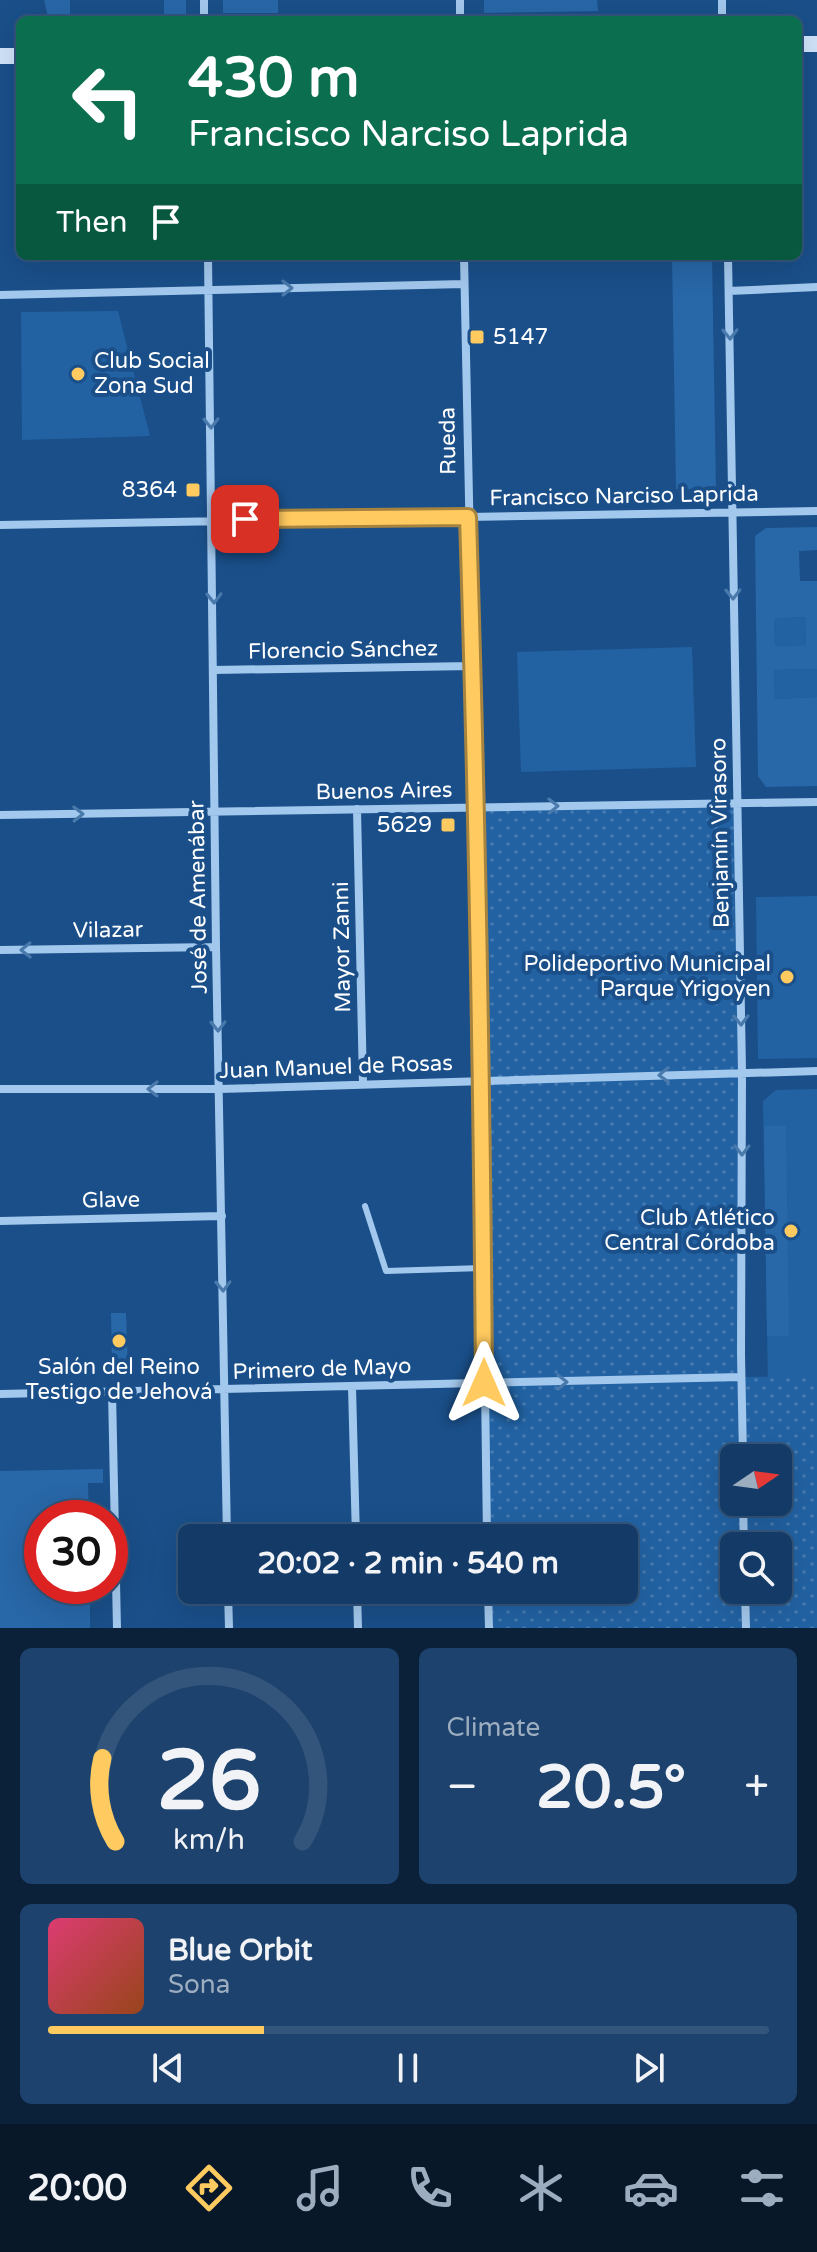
<!DOCTYPE html>
<meta charset="utf-8">
<style>
:root{--surface:#143b67;--page:#1d426d;--text:#f1f3f6;--muted:#9dadc0;--line:#33557b;--accent:#ffca5f}
body{margin:0;font-family:"Varela Round",sans-serif;background:var(--page);color:var(--text);height:100vh;display:flex;flex-direction:column;font-size:30px;white-space:nowrap}
*{box-sizing:border-box;margin:0}
p{font-size:26px;color:var(--muted)}
.icon{flex:none;width:44px;height:44px;fill:none;stroke:currentColor;stroke-width:2;stroke-linecap:round;stroke-linejoin:round}
.map{position:relative;height:1628px;overflow:hidden}
.panel{display:flex;flex-direction:column;gap:20px;padding:20px;background:#0b2039;flex:1}
.panel>*{flex:none}
.top-card{position:absolute;left:16px;top:16px;width:786px;height:244px;border-radius:12px;box-shadow:0 8px 32px #0002,0 0 0 2px var(--line);background:#0b6e4f;color:#fff;overflow:hidden}
.needle{width:52px;rotate:77deg}
.buttons{position:absolute;left:720px;top:1444px;display:grid;gap:16px}
.buttons a{display:grid;place-items:center;width:72px;height:72px;border-radius:12px;background:var(--surface);box-shadow:0 8px 32px #0002,0 0 0 2px var(--line);font-size:40px}
.speed{position:absolute;left:24px;top:1500px;display:flex;gap:16px;font-size:40px;font-weight:700;text-align:center}
.speed>*{display:grid;place-content:center;width:104px;height:104px;border-radius:50%;background:var(--surface);box-shadow:0 8px 32px #0002,0 0 0 2px var(--line);line-height:1}
.speed .limit{border:12px solid #d22;background:#fff;color:#111}
.pin{position:absolute;display:grid;place-items:center;width:68px;height:68px;color:#fff;margin:-34px;border-radius:16px;box-shadow:0 4px 12px #0006}
.me{position:absolute;width:88px;margin:-44px;rotate:0deg;stroke-linejoin:round;filter:drop-shadow(0 0 6px #0008)}
.turn{display:flex;align-items:center;gap:28px;height:168px;padding:0 40px;font-size:36px}
.turn .icon{width:104px;height:104px;stroke-width:2.5}
.turn b{display:block;font-size:56px;line-height:68px}
.then{display:flex;align-items:center;height:76px;padding:0 40px;background:#0003;gap:16px;font-size:30px}
.big{font-size:60px;font-weight:700;line-height:1.1}
.panel .card{flex:1;display:flex;flex-direction:column;justify-content:center;gap:12px;min-width:0;padding:0 28px;border-radius:12px;background:var(--page)}
.panel .dial{align-items:center;gap:0}
.dial svg{height:208px;overflow:visible;fill:none;stroke:var(--line);stroke-width:7;stroke-linecap:round;text-anchor:middle}
.dial text{fill:var(--text);stroke:none}
.song{display:flex;align-items:center;gap:24px}
.cover{width:96px;height:96px;border-radius:12px;background:linear-gradient(135deg,hsl(340 70% 55%),hsl(20 70% 35%))}
.played{height:8px;border-radius:4px;background:linear-gradient(90deg,var(--accent) 30%,var(--line) 30%)}
.keys{display:flex;justify-content:space-around;direction:ltr}
.heat{display:flex;justify-content:space-between;align-items:center;font-size:44px;direction:ltr}
.panel .tiles{flex:1;display:grid;gap:20px;grid-template-columns:1fr 1fr}
.card:last-child{grid-column:span 2}
.trip{position:absolute;left:178px;top:1524px;width:460px;height:80px;border-radius:12px;background:var(--surface);box-shadow:0 8px 32px #0002,0 0 0 2px var(--line);font-weight:700;line-height:80px;text-align:center}
.dock{display:flex;height:128px;justify-content:space-around;align-items:center;background:#081829;color:var(--muted)}
.dock .icon{width:56px;height:56px}
.dock .on{color:var(--accent)}
.dock b{font-size:36px;color:var(--text)}
.map>svg:first-child{display:block}
</style>
<div class="map">
<svg width="817" height="1628" viewBox="0 0 817 1628">
<defs>
<pattern id="park-dots" width="8" height="8" patternUnits="userSpaceOnUse" patternTransform="scale(2)"><rect width="8" height="8" fill="#2262a3"/><path d="M2 2h.1M6 6h.1" fill="none" stroke="#437ab1" stroke-width="1.8" stroke-linecap="round"/></pattern>
</defs>
<rect width="100%" height="100%" fill="#1a4f89"/>
<!-- green -->
<path fill="#2262a3" d="M 118,311 L 150,436 L 22,440 L 21,312 Z
M 805,617 L 806,645 L 775,646 L 774,619 Z
M 692,647 L 696,767 L 521,772 L 517,652 Z
M 817,669 L 817,697 L 775,699 L 774,670 Z
M 817,896 L 817,1058 L 758,1059 L 756,897 Z
M 817,1089 L 817,1384 L 768,1385 L 763,1101 L 776,1090 Z"/>
<!-- park -->
<path fill="url(#park-dots)" fill-rule="evenodd" d="M 737,802 L 742,1377 L 817,1376 L 817,1628 L 489,1628 L 488,1590 L 624,1590 L 624,1538 L 487,1538 L 475,807 ZM 734,1458 L 778,1458 L 778,1502 L 734,1502 ZM 734,1546 L 778,1546 L 778,1590 L 734,1590 Z"/>
<!-- building -->
<path fill="#2867a8" fill-rule="evenodd" d="M 44,0 L 70,0 L 70,17 L 48,17 Z
M 164,0 L 186,0 L 186,15 L 164,15 Z
M 223,0 L 278,0 L 278,13 L 223,13 Z
M 484,0 L 597,0 L 598,11 L 484,13 Z
M 672,256 L 712,256 L 716,489 L 676,489 Z
M 817,527 L 817,550 L 799,551 L 800,581 L 817,581 L 817,669 L 774,670 L 775,699 L 817,697 L 817,786 L 766,787 L 758,776 L 755,536 L 766,528 ZM 805,617 L 806,645 L 775,646 L 774,619 Z
M 764,1126 L 786,1126 L 789,1336 L 767,1336 Z
M 111,1313 L 126,1313 L 128,1369 L 112,1369 Z
M 103,1469 L 103,1483 L 88,1483 L 89,1518 L 42,1518 L 42,1586 L 90,1586 L 90,1628 L 0,1628 L 0,1471 Z"/>
<g fill="none" stroke-linecap="round" stroke-linejoin="round">
<!-- lane -->
<path stroke="#a3c8ed" stroke-width="6" d="M 365,1206 L 386,1271 L 483,1268"/>
<!-- street -->
<path stroke="#a3c8ed" stroke-width="8" d="M 204,0 L 204,20
M 460,0 L 460,20
M 722,0 L 722,20
M 208,256 L 216,947 L 227,1538
M 464,256 L 481,1081 L 487,1538
M 728,256 L 742,1072 L 741,1354 L 743,1458
M 729,291 L 817,287
M 0,295 L 464,284
M 0,525 L 817,511
M 214,670 L 473,666
M 357,809 L 363,1084
M 0,815 L 817,802
M 0,950 L 216,947
M 0,1089 L 219,1089 L 817,1071
M 0,1221 L 222,1216
M 352,1387 L 356,1538
M 112,1392 L 117,1628
M 0,1394 L 741,1377
M 743,1502 L 744,1546
M 228,1590 L 229,1628
M 357,1590 L 358,1628
M 488,1590 L 489,1628
M 745,1590 L 746,1628"/>
<!-- secondary -->
<path stroke="#d0e3f9" stroke-width="16" d="M 798,44 L 817,44
M 0,56 L 20,56"/>
</g>
<!-- one-way arrows -->
<defs><path id="oneway-chevron" d="M-2-3.5L2.5 0L-2 3.5" fill="none" stroke-width="1.6" stroke-linecap="round" stroke-linejoin="round" transform="scale(2)"/></defs>
<g stroke="#4a79ac">
<use href="#oneway-chevron" transform="translate(287 288) rotate(-1)"/>
<use href="#oneway-chevron" transform="translate(730 334) rotate(89)"/>
<use href="#oneway-chevron" transform="translate(211 423) rotate(89)"/>
<use href="#oneway-chevron" transform="translate(733 594) rotate(89)"/>
<use href="#oneway-chevron" transform="translate(214 598) rotate(89)"/>
<use href="#oneway-chevron" transform="translate(553 806) rotate(-1)"/>
<use href="#oneway-chevron" transform="translate(78 814) rotate(-1)"/>
<use href="#oneway-chevron" transform="translate(26 950) rotate(179)"/>
<use href="#oneway-chevron" transform="translate(741 1020) rotate(89)"/>
<use href="#oneway-chevron" transform="translate(218 1026) rotate(89)"/>
<use href="#oneway-chevron" transform="translate(664 1075) rotate(178)"/>
<use href="#oneway-chevron" transform="translate(153 1089) rotate(180)"/>
<use href="#oneway-chevron" transform="translate(742 1150) rotate(90)"/>
<use href="#oneway-chevron" transform="translate(223 1286) rotate(89)"/>
<use href="#oneway-chevron" transform="translate(562 1382) rotate(-1)"/>
</g>
<g fill="none" stroke-linecap="round" stroke-linejoin="round">
<defs>
<path id="route" d="M 245,519 L 468,517 C 477,805 482,1094 484,1383"/>
</defs>
<!-- route casing -->
<use href="#route" stroke="#a6833e" stroke-width="20"/>
<!-- route -->
<use href="#route" stroke="#ffca5f" stroke-width="14"/>
</g>
<!-- markers -->
<g fill="#ffca5f" stroke="#1a4f89" stroke-width="3">
<rect x="469" y="329" width="16" height="16" rx="4"/>
<circle cx="78" cy="374" r="8"/>
<rect x="185" y="482" width="16" height="16" rx="4"/>
<rect x="440" y="817" width="16" height="16" rx="4"/>
<circle cx="787" cy="977" r="8"/>
<circle cx="791" cy="1231" r="8"/>
<circle cx="119" cy="1341" r="8"/>
</g>
<g text-anchor="middle" dominant-baseline="central" stroke-width="8" stroke-linejoin="round" paint-order="stroke">
<!-- poi labels -->
<g font-size="22" fill="#fff" stroke="#1a4f89" text-anchor="end">
<text x="493" y="337" text-anchor="start">5147</text>
<text x="94" y="361" text-anchor="start">Club Social<tspan x="94" dy="25">Zona Sud</tspan></text>
<text x="177" y="490">8364</text>
<text x="432" y="825">5629</text>
<text x="771" y="964">Polideportivo Municipal<tspan x="771" dy="25">Parque Yrigoyen</tspan></text>
<text x="775" y="1218">Club Atlético<tspan x="775" dy="25">Central Córdoba</tspan></text>
<text x="119" y="1367" text-anchor="middle">Salón del Reino<tspan x="119" dy="25">Testigo de Jehová</tspan></text>
</g>
<!-- street labels -->
<g font-size="22" fill="#fff" stroke="#1a4f89">
<text transform="translate(448 441) rotate(-91)">Rueda</text>
<text transform="translate(624 496) rotate(-1)">Francisco Narciso Laprida</text>
<text transform="translate(343 650) rotate(-1)">Florencio Sánchez</text>
<text transform="translate(384 791) rotate(-1)">Buenos Aires</text>
<text transform="translate(720 833) rotate(-91)">Benjamín Virasoro</text>
<text transform="translate(198 897) rotate(-91)">José de Amenábar</text>
<text transform="translate(108 930) rotate(-1)">Vilazar</text>
<text transform="translate(342 947) rotate(-91)">Mayor Zanni</text>
<text transform="translate(336 1067) rotate(-2)">Juan Manuel de Rosas</text>
<text transform="translate(111 1200) rotate(-1)">Glave</text>
<text transform="translate(322 1369) rotate(-2)">Primero de Mayo</text>
</g>
</g>
</svg>
<div class="buttons">
<a><svg class="needle" viewBox="-14 -14 28 28"><path d="M0-13l5 13h-10z" fill="#e53935"/><path d="M0 13l5-13h-10z" fill="#9dadc0"/></svg></a>
<a><svg class="icon" aria-label="search" viewBox="0 0 24 24"><circle cx="10" cy="10" r="6"/><path d="M15 15l6 6"/></svg></a>
</div>
<div class="speed"><div class="limit">30</div></div>
<div class="pin" style="left:245px;top:519px;background:#d93025"><svg class="icon" aria-label="arrive" viewBox="0 0 24 24"><path d="M6 21V4h12l-3 4 3 4H6"/></svg></div>
<svg class="me" style="left:484px;top:1383px" viewBox="-20 -20 40 40"><path d="M0-17L14 15 0 8-14 15z" fill="#ffca5f" stroke="#fff" stroke-width="4"/></svg>
<div class="trip">20:02 · 2 min · 540 m</div>
<div class="top-card">
<div class="turn"><svg class="icon" aria-label="left" viewBox="0 0 24 24"><path d="M17 20v-9H6M10 6l-5 5 5 5"/></svg><div><b>430 m</b>Francisco Narciso Laprida</div></div>
<div class="then">Then<svg class="icon" aria-label="arrive" viewBox="0 0 24 24"><path d="M6 21V4h12l-3 4 3 4H6"/></svg></div>
</div>
</div>
<section class="panel">
<div class="tiles">
<div class="card dial"><svg viewBox="0 0 100 80">
<path d="M14 69A42 42 0 1 1 86 69"/>
<path d="M14 69A42 42 0 0 1 9 37" stroke="#ffca5f"/>
<text x="50" y="56" font-size="32" font-weight="700">26</text>
<text x="50" y="72" font-size="11">km/h</text>
</svg></div>
<div class="card"><p>Climate</p>
<div class="heat"><a>−</a><b class="big">20.5°</b><a>+</a></div>
</div>
<div class="card">
<div class="song"><i class="cover"></i><div><b>Blue Orbit</b><p>Sona</p></div></div>
<div class="played"></div>
<div class="keys"><svg class="icon" aria-label="previous" viewBox="0 0 24 24"><path d="M18 5L8 12l10 7zM5 5v14"/></svg><svg class="icon" aria-label="pause" viewBox="0 0 24 24"><path d="M8 5v14M16 5v14"/></svg><svg class="icon" aria-label="next" viewBox="0 0 24 24"><path d="M6 5l10 7-10 7zM19 5v14"/></svg></div>
</div>
</div>
</section>
<nav class="dock">
<b>20:00</b>
<svg class="icon on" aria-label="directions" viewBox="0 0 24 24"><path d="M12 3l9 9-9 9-9-9zM9 14v-3h6M13 9l2 2-2 2"/></svg>
<svg class="icon" aria-label="music" viewBox="0 0 24 24"><path d="M9 18V5l10-2v13"/><circle cx="6" cy="18" r="3"/><circle cx="16" cy="16" r="3"/></svg>
<svg class="icon" aria-label="phone" viewBox="0 0 24 24"><path d="M5 4h4l2 5-3 2q2 4 5 5l2-3 5 2v4C11 20 4 13 5 4z"/></svg>
<svg class="icon" aria-label="climate" viewBox="0 0 24 24"><path d="M12 3v18M4 7l16 10M4 17L20 7"/></svg>
<svg class="icon" aria-label="car" viewBox="0 0 24 24"><path d="M5 17H2v-5l4-1 3-4h7l3 4 3 1v5h-3M9 17h6M6 11h13"/><circle cx="7" cy="17" r="2"/><circle cx="17" cy="17" r="2"/></svg>
<svg class="icon" aria-label="filters" viewBox="0 0 24 24"><path d="M4 7h16M4 17h16"/><circle cx="9" cy="7" r="2"/><circle cx="15" cy="17" r="2"/></svg>
</nav>
